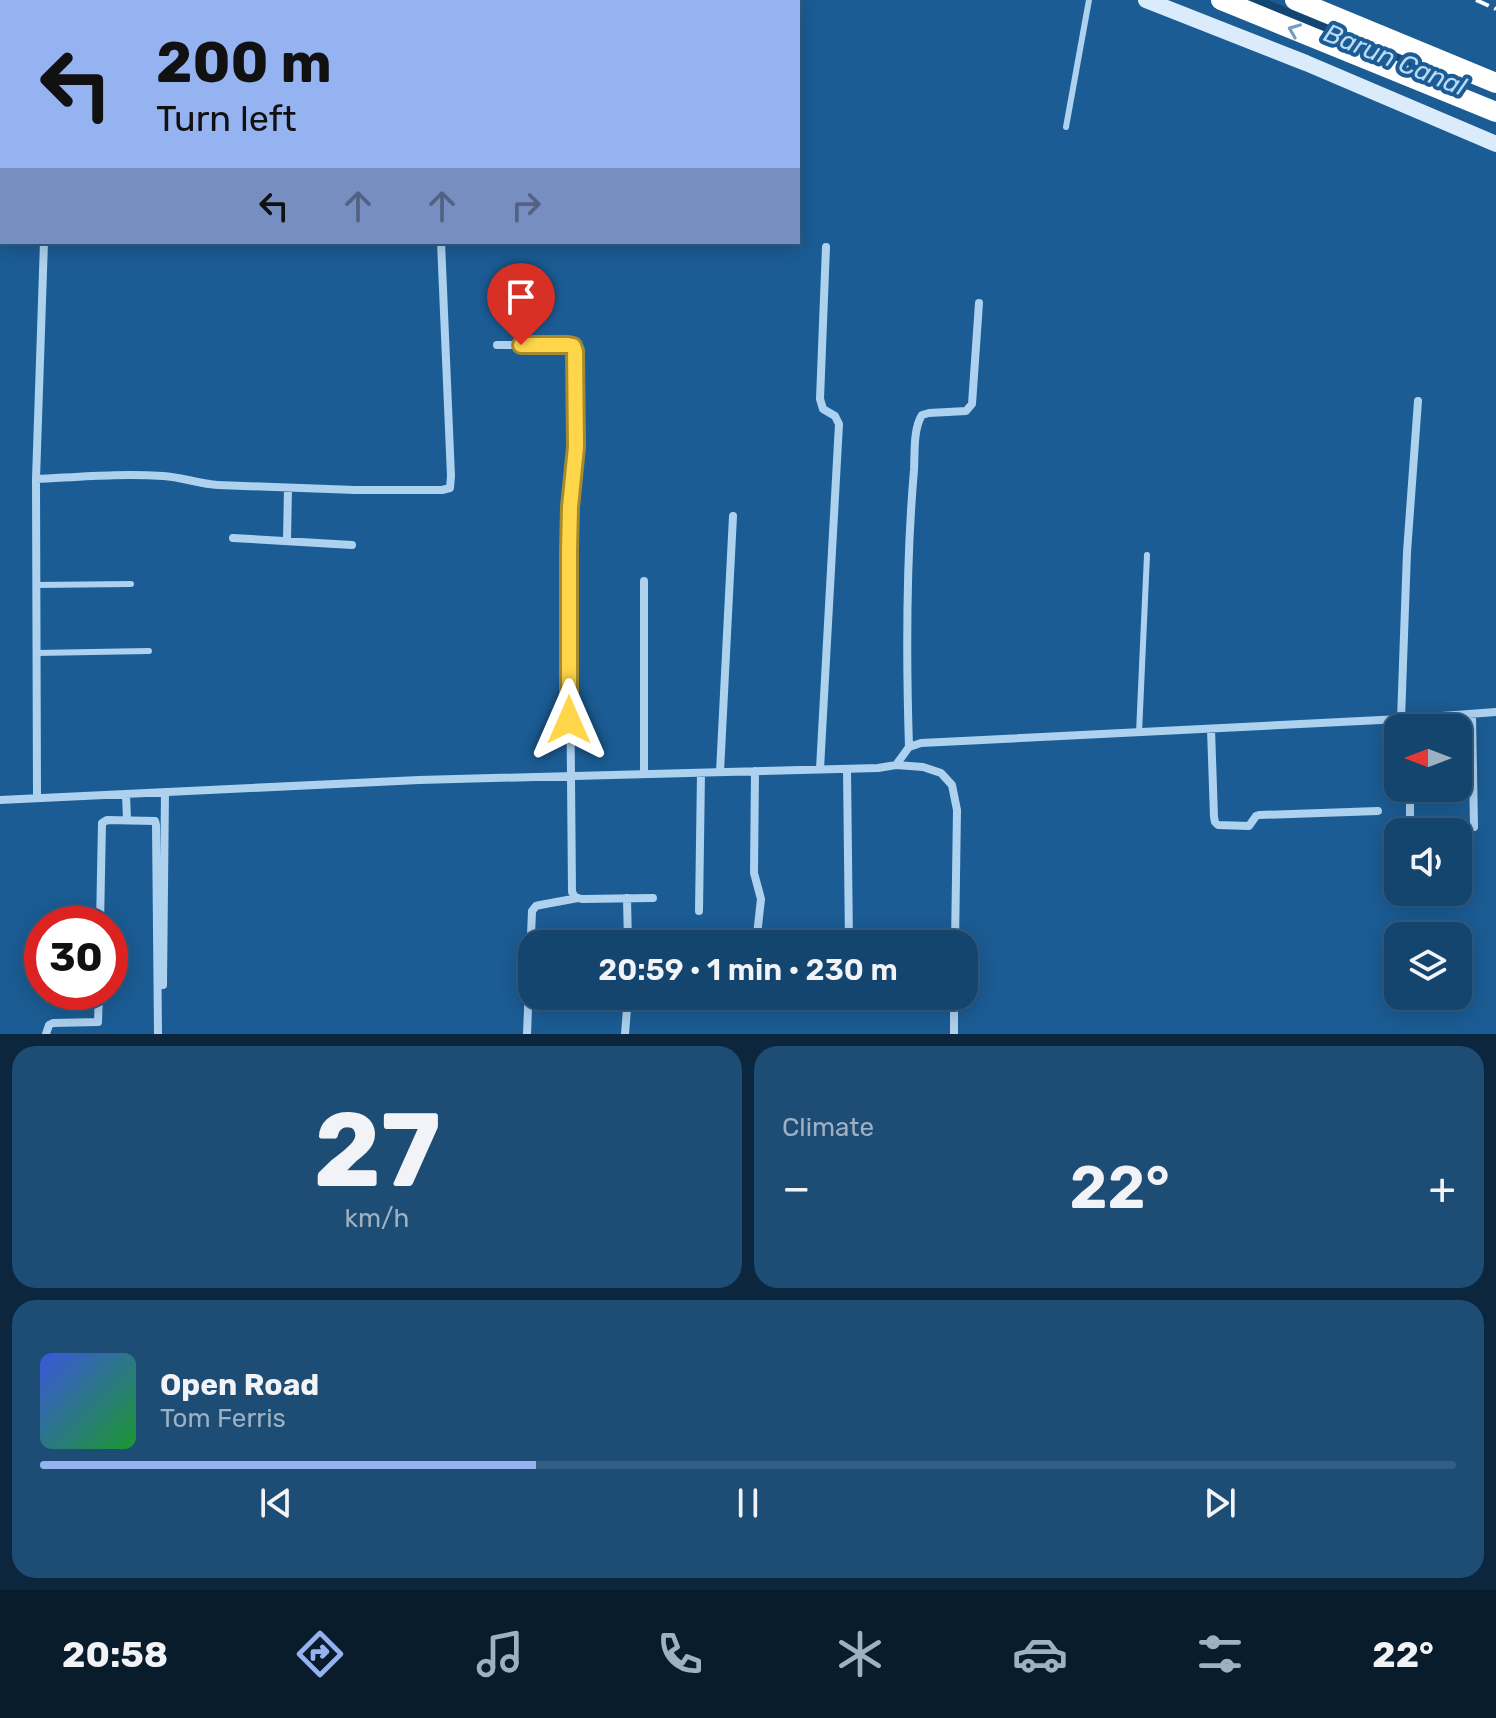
<!DOCTYPE html>
<meta charset="utf-8">
<style>
:root{--surface:#14456f;--page:#1d4c74;--text:#f1f3f6;--muted:#9db1c3;--line:#335d82;--accent:#95b2f1}
body{margin:0;font-family:Rubik,sans-serif;background:var(--page);color:var(--text);height:100vh;display:flex;flex-direction:column;font-size:30px;white-space:nowrap}
*{box-sizing:border-box;margin:0}
p{font-size:26px;color:var(--muted)}
.icon{flex:none;width:44px;height:44px;fill:none;stroke:currentColor;stroke-width:2;stroke-linecap:round;stroke-linejoin:round}
.map{position:relative;height:1034px;overflow:hidden}
.sheet{display:flex;flex-direction:column;gap:12px;padding:12px;background:#0b263d;flex:1}
.sheet>*{flex:none}
.banner{position:absolute;left:0px;top:0px;width:800px;height:244px;box-shadow:0 4px 20px #0003,0 0 0 2px var(--line);background:#95b2f1;color:#111;overflow:hidden}
.needle{width:52px;rotate:270deg}
.fabs{position:absolute;left:1384px;top:714px;display:grid;gap:16px}
.fabs a{display:grid;place-items:center;width:88px;height:88px;border-radius:16px;background:var(--surface);box-shadow:0 4px 20px #0003,0 0 0 2px var(--line);font-size:40px}
.speed{position:absolute;left:24px;top:906px;display:flex;gap:16px;font-size:40px;font-weight:700;text-align:center}
.speed>*{display:grid;place-content:center;width:104px;height:104px;border-radius:50%;background:var(--surface);box-shadow:0 4px 20px #0003,0 0 0 2px var(--line);line-height:1}
.speed .limit{border:12px solid #d22;background:#fff;color:#111}
.pin{position:absolute;display:grid;place-items:center;width:68px;height:68px;color:#fff;margin:-82px -34px;border-radius:50% 50% 50% 0;rotate:-45deg;box-shadow:0 0 8px #0007}
.pin .icon{rotate:45deg}
.me{position:absolute;width:88px;margin:-44px;rotate:0deg;stroke-linejoin:round;filter:drop-shadow(0 0 6px #0008)}
.turn{display:flex;align-items:center;gap:28px;height:168px;padding:0 24px;font-size:36px}
.turn .icon{width:104px;height:104px;stroke-width:2.5}
.turn b{display:block;font-size:56px;line-height:68px}
.lanes{display:flex;align-items:center;height:76px;padding:0 24px;background:#0003;justify-content:center;gap:40px;direction:ltr}
.lanes .off{opacity:.35}
.big{font-size:60px;font-weight:600;line-height:1.1}
.sheet .widget{flex:1;display:flex;flex-direction:column;justify-content:center;gap:12px;min-width:0;padding:0 28px;border-radius:24px;background:var(--page)}
.sheet .dial{align-items:center;gap:0}
.dial b{font-size:104px;line-height:1}
.song{display:flex;align-items:center;gap:24px}
.cover{width:96px;height:96px;border-radius:12px;background:linear-gradient(135deg,hsl(230 70% 55%),hsl(130 70% 35%))}
.played{height:8px;border-radius:4px;background:linear-gradient(90deg,var(--accent) 35%,var(--line) 35%)}
.keys{display:flex;justify-content:space-around;direction:ltr}
.heat{display:flex;justify-content:space-between;align-items:center;font-size:44px;direction:ltr}
.sheet .tiles{flex:1;display:grid;gap:12px;grid-template-columns:1fr 1fr}
.widget:last-child{grid-column:span 2}
.trip{position:absolute;left:518px;top:930px;width:460px;height:80px;border-radius:24px;background:var(--surface);box-shadow:0 4px 20px #0003,0 0 0 2px var(--line);font-weight:600;line-height:80px;text-align:center}
.tab-bar{display:flex;height:128px;justify-content:space-around;align-items:center;background:#081c2c;color:var(--muted)}
.tab-bar .icon{width:56px;height:56px}
.tab-bar .current{color:var(--accent)}
.tab-bar b{font-size:36px;color:var(--text)}
.map>svg:first-child{display:block}
</style>
<div class="map">
<svg width="1496" height="1034" viewBox="0 0 1496 1034">
<rect width="100%" height="100%" fill="#1b5c94"/>
<g fill="none" stroke-linecap="round" stroke-linejoin="round">
<!-- canal -->
<path stroke="#124572" stroke-width="14" d="M 1250,0 L 1433,76"/>
<!-- service -->
<path stroke="#add1ef" stroke-width="6" d="M 1066,127 L 1089,0
M 36,585 L 131,584
M 36,653 L 149,651
M 1139,733 L 1147,555"/>
<!-- minor -->
<path stroke="#add1ef" stroke-width="8" d="M 30,0 L 30,2
M 0,154 L 2,154
M 0,177 L 2,178
M 497,345 L 568,345 L 573,346 L 575,351 L 576,447 L 570,507 L 569,551 L 572,892 L 575,897 L 582,899 L 653,898
M 36,479 C 78,477 121,473 163,476 C 182,477 199,484 218,485 L 355,490 L 442,490 L 450,488 L 451,476 L 441,242
M 233,538 L 352,545
M 287,541 L 288,488
M 1472,714 L 1474,827
M 1401,719 L 1407,552 L 1418,401
M 1211,729 L 1214,817 L 1215,822 L 1218,825 L 1249,826 L 1256,816 L 1259,815 L 1378,811
M 909,747 C 906,655 906,562 914,470 C 915,453 913,429 922,415 L 929,413 L 966,411 L 972,404 L 979,303
M 896,765 L 923,767 L 941,773 L 952,785 L 957,810 L 955,944
M 820,769 L 839,424 L 835,416 L 823,409 L 820,399 L 826,247
M 847,769 L 849,944
M 755,771 L 754,873 L 761,899 L 756,944
M 720,772 L 733,516
M 644,774 L 644,581
M 126,794 L 127,820
M 37,798 L 36,479 L 44,242
M 0,800 L 419,780 L 878,768 L 896,765 L 909,747 L 921,743 L 1401,719 L 1496,712
M 1410,832 L 1410,788
M 627,898 L 628,944
M 699,911 L 701,773
M 100,924 L 102,823 L 107,820 L 155,821 L 156,825 L 158,1034
M 163,985 L 165,792
M 46,1034 L 49,1025 L 53,1023 L 98,1022 L 99,992
M 527,1034 L 532,911 L 536,906 L 540,905 L 578,898
M 625,1034 L 628,996
M 954,1034 L 954,996"/>
<!-- secondary -->
<path stroke="#daecfb" stroke-width="16" d="M 1146,0 L 1306,63 L 1496,144"/>
<!-- motorway -->
<path stroke="#fff" stroke-width="20" d="M 1221,0 L 1496,112
M 1295,0 L 1496,83"/>
<!-- rail -->
<path stroke="#fff" stroke-width="4" stroke-dasharray="14 6" stroke-linecap="butt" d="M 1476,0 L 1496,9"/>
</g>
<!-- one-way arrows -->
<defs><path id="oneway-chevron" d="M-2-3.5L2.5 0L-2 3.5" fill="none" stroke-width="1.6" stroke-linecap="round" stroke-linejoin="round" transform="scale(2)"/></defs>
<use stroke="#769dbf" href="#oneway-chevron" transform="translate(1294 30) rotate(-158)"/>
<g fill="none" stroke-linecap="round" stroke-linejoin="round">
<defs>
<path id="route" d="M 521,345 L 568,345 L 573,346 L 575,351 L 576,447 L 570,507 L 569,551 L 569,720"/>
</defs>
<!-- route casing -->
<use href="#route" stroke="#a68a30" stroke-width="20"/>
<!-- route -->
<use href="#route" stroke="#ffd54a" stroke-width="14"/>
</g>
<g text-anchor="middle" dominant-baseline="central" stroke-width="8" stroke-linejoin="round" paint-order="stroke">
<!-- water labels -->
<g font-size="26" font-style="italic" fill="#b9dbf6" stroke="#1b5c94">
<text transform="translate(1395 60) rotate(22)">Barun Canal</text>
</g>
</g>
</svg>
<div class="fabs">
<a><svg class="needle" viewBox="-14 -14 28 28"><path d="M0-13l5 13h-10z" fill="#e53935"/><path d="M0 13l5-13h-10z" fill="#9db1c3"/></svg></a>
<a><svg class="icon" aria-label="sound" viewBox="0 0 24 24"><path d="M4 9h4l5-4v14l-5-4H4zM17 9q2 3 0 6"/></svg></a>
<a><svg class="icon" aria-label="layers" viewBox="0 0 24 24"><path d="M12 4l9 5-9 5-9-5zM3 14l9 5 9-5"/></svg></a>
</div>
<div class="speed"><div class="limit">30</div></div>
<div class="pin" style="left:521px;top:345px;background:#d93025"><svg class="icon" aria-label="arrive" viewBox="0 0 24 24"><path d="M6 21V4h12l-3 4 3 4H6"/></svg></div>
<svg class="me" style="left:569px;top:720px" viewBox="-20 -20 40 40"><path d="M0-17L14 15 0 8-14 15z" fill="#ffd54a" stroke="#fff" stroke-width="4"/></svg>
<div class="trip">20:59 · 1 min · 230 m</div>
<div class="banner">
<div class="turn"><svg class="icon" aria-label="left" viewBox="0 0 24 24"><path d="M17 20v-9H6M10 6l-5 5 5 5"/></svg><div><b>200 m</b>Turn left</div></div>
<div class="lanes"><svg class="icon" aria-label="left" viewBox="0 0 24 24"><path d="M17 20v-9H6M10 6l-5 5 5 5"/></svg><svg class="icon off" aria-label="ahead" viewBox="0 0 24 24"><path d="M12 20V5M6 11l6-6 6 6"/></svg><svg class="icon off" aria-label="ahead" viewBox="0 0 24 24"><path d="M12 20V5M6 11l6-6 6 6"/></svg><svg class="icon off" aria-label="right" viewBox="0 0 24 24"><path d="M7 20v-9h11M14 6l5 5-5 5"/></svg></div>
</div>
</div>
<section class="sheet">
<div class="tiles">
<div class="widget dial"><b>27</b><p>km/h</p></div>
<div class="widget"><p>Climate</p>
<div class="heat"><a>−</a><b class="big">22°</b><a>+</a></div>
</div>
<div class="widget">
<div class="song"><i class="cover"></i><div><b>Open Road</b><p>Tom Ferris</p></div></div>
<div class="played"></div>
<div class="keys"><svg class="icon" aria-label="previous" viewBox="0 0 24 24"><path d="M18 5L8 12l10 7zM5 5v14"/></svg><svg class="icon" aria-label="pause" viewBox="0 0 24 24"><path d="M8 5v14M16 5v14"/></svg><svg class="icon" aria-label="next" viewBox="0 0 24 24"><path d="M6 5l10 7-10 7zM19 5v14"/></svg></div>
</div>
</div>
</section>
<nav class="tab-bar">
<b>20:58</b>
<svg class="icon current" aria-label="directions" viewBox="0 0 24 24"><path d="M12 3l9 9-9 9-9-9zM9 14v-3h6M13 9l2 2-2 2"/></svg>
<svg class="icon" aria-label="music" viewBox="0 0 24 24"><path d="M9 18V5l10-2v13"/><circle cx="6" cy="18" r="3"/><circle cx="16" cy="16" r="3"/></svg>
<svg class="icon" aria-label="phone" viewBox="0 0 24 24"><path d="M5 4h4l2 5-3 2q2 4 5 5l2-3 5 2v4C11 20 4 13 5 4z"/></svg>
<svg class="icon" aria-label="climate" viewBox="0 0 24 24"><path d="M12 3v18M4 7l16 10M4 17L20 7"/></svg>
<svg class="icon" aria-label="car" viewBox="0 0 24 24"><path d="M5 17H2v-5l4-1 3-4h7l3 4 3 1v5h-3M9 17h6M6 11h13"/><circle cx="7" cy="17" r="2"/><circle cx="17" cy="17" r="2"/></svg>
<svg class="icon" aria-label="filters" viewBox="0 0 24 24"><path d="M4 7h16M4 17h16"/><circle cx="9" cy="7" r="2"/><circle cx="15" cy="17" r="2"/></svg>
<b>22°</b>
</nav>
